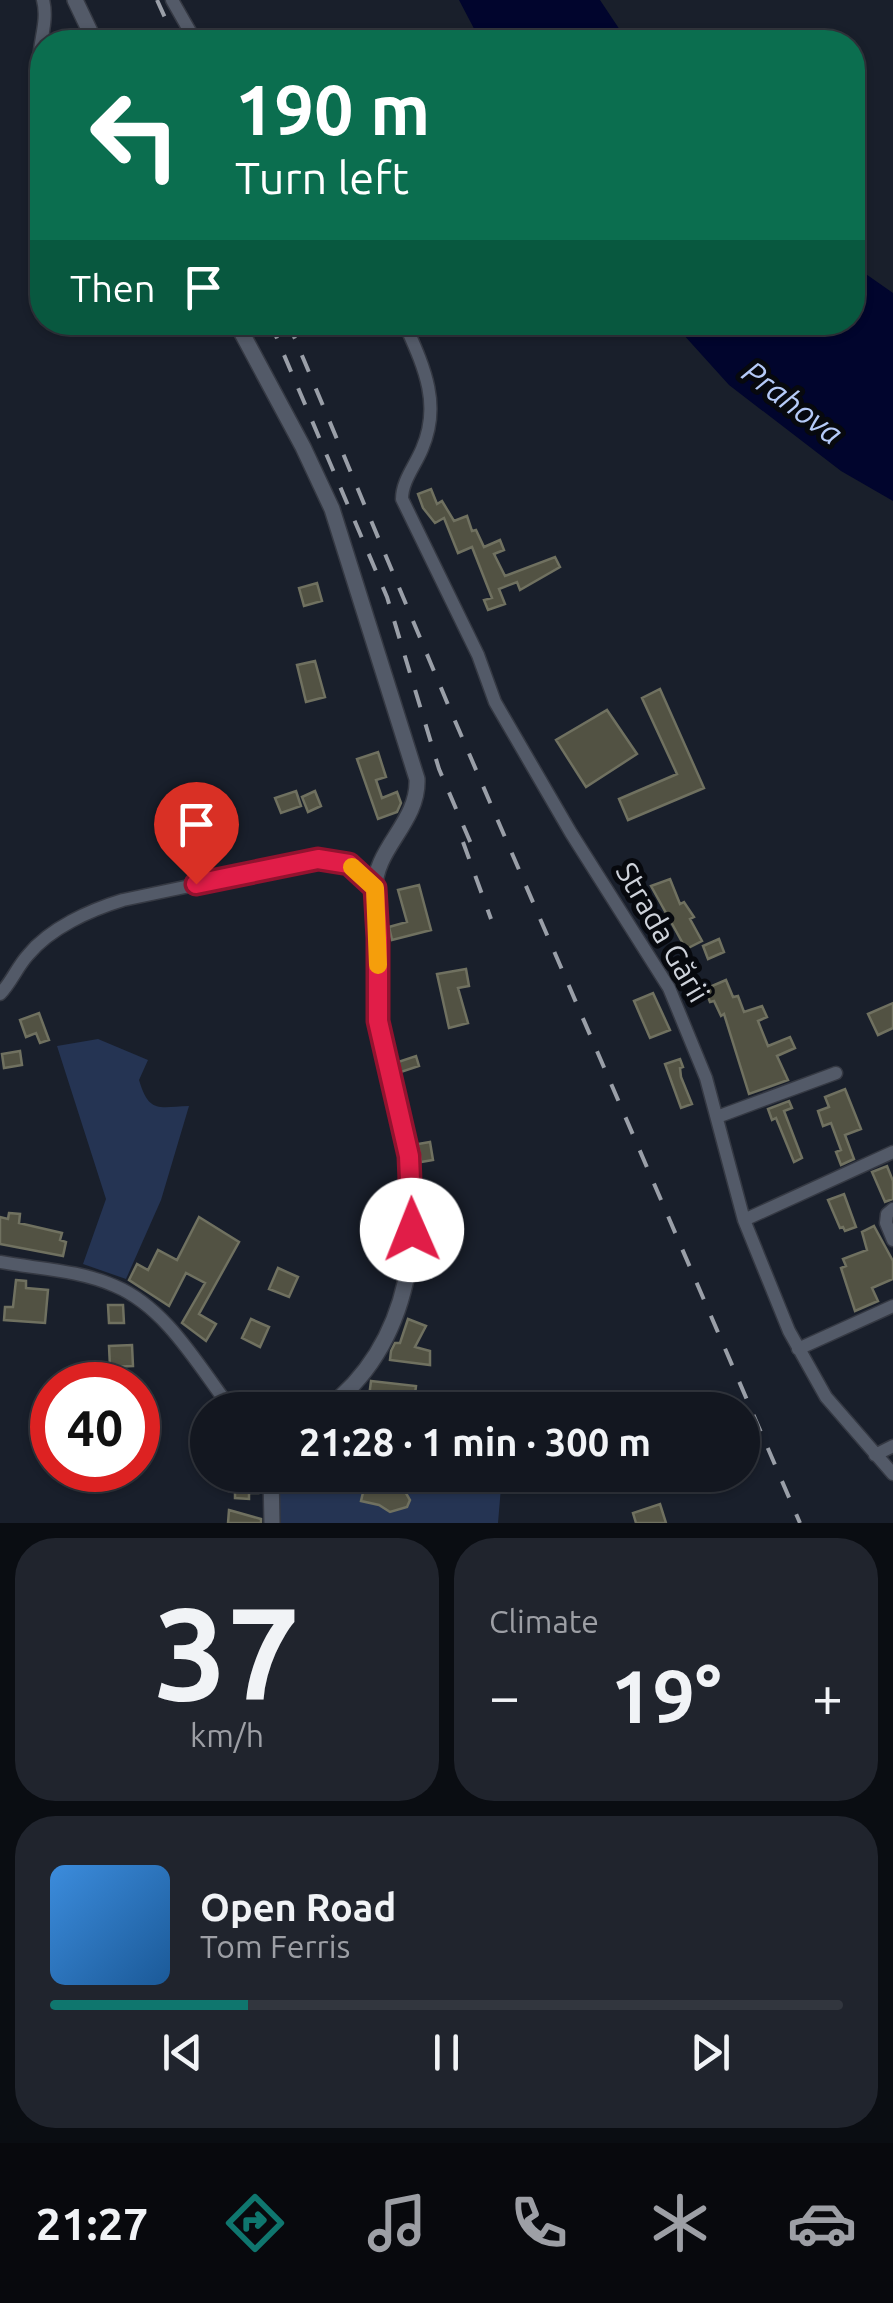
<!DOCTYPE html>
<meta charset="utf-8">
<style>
:root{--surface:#131720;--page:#20242d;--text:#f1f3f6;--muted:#9d9fa5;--line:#32363e;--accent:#0f766e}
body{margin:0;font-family:Ubuntu,sans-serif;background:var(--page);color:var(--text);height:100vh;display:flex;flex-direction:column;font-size:38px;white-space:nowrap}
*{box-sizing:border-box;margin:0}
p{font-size:32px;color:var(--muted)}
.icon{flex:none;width:55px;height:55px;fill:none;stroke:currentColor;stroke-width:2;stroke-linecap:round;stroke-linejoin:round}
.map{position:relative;height:1523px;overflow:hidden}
.drawer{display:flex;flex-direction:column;gap:15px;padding:15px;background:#0a0d12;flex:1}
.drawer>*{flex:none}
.banner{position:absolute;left:30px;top:30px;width:835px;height:305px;border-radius:40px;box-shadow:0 2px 8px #0004,0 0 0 2px var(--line);background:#0b6e4f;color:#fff;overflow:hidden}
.speed{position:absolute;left:30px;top:1362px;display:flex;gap:20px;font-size:50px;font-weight:700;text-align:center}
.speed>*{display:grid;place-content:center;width:130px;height:130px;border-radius:50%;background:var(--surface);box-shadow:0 2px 8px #0004,0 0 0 2px var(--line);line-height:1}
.speed .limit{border:15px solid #d22;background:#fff;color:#111}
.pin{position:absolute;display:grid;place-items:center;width:85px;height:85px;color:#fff;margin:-102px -42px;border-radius:50% 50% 50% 0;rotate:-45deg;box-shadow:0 0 10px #0007}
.pin .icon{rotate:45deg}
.me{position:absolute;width:110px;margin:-55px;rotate:359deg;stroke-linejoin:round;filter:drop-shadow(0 0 8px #0008)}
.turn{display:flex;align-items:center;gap:35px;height:210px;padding:0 40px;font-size:45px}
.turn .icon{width:130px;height:130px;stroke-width:2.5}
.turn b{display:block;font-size:70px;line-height:85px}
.then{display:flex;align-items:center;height:95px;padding:0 40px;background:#0003;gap:20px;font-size:38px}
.big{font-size:75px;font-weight:700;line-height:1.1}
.drawer .card{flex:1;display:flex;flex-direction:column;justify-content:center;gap:15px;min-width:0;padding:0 35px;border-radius:40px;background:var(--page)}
.drawer .dial{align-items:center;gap:0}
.dial b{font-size:130px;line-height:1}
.song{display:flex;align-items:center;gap:30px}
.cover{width:120px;height:120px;border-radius:15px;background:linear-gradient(135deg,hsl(210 70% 55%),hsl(210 70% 35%))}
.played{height:10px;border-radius:5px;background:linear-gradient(90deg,var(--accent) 25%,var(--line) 25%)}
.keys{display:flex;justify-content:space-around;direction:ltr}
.heat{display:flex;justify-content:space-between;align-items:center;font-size:55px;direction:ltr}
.drawer .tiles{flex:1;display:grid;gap:15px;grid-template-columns:1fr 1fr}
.card:last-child{grid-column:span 2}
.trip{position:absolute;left:190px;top:1392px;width:570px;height:100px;border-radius:50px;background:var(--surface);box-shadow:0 2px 8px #0004,0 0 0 2px var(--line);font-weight:700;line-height:100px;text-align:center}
.menu{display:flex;height:160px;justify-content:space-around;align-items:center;background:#08090d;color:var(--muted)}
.menu .icon{width:70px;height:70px}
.menu .selected{color:var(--accent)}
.menu b{font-size:45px;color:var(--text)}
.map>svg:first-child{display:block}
</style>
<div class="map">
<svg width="893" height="1523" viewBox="0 0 893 1523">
<rect width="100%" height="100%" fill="#191f2b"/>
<!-- green -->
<path fill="#253453" d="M 98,1039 L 148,1060 L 139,1080 C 149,1114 159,1107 189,1106 L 161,1200 L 126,1279 L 83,1264 L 106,1199 L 57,1046 Z
M 276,1475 L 502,1475 L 498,1523 L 279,1523 Z"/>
<!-- water -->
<path fill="#01052d" d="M 459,0 L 600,0 L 628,42 L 481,42 Z
M 853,265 L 893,293 L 893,501 L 841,471 L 729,385 L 673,323 L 852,322 Z"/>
<!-- building -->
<path fill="#525243" stroke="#707160" stroke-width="2.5" d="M 431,489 L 437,504 L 442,501 L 454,521 L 467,516 L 472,531 L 476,530 L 484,547 L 500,540 L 504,550 L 494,554 L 505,576 L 555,557 L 560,567 L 520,590 L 517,582 L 499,589 L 505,604 L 488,610 L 484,600 L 492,598 L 472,547 L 458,553 L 444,518 L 435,523 L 423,508 L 418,494 Z
M 317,583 L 322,601 L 304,606 L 299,588 Z
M 315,661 L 325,697 L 306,702 L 297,665 Z
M 660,689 L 704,788 L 628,820 L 619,799 L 677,774 L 642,698 Z
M 607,710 L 637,754 L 586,787 L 556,740 Z
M 378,752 L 386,777 L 376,780 L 382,798 L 397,792 L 401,803 L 397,812 L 378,819 L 357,759 Z
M 296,791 L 301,806 L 281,813 L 275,798 Z
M 315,791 L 321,806 L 308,812 L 302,797 Z
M 670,879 L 680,904 L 684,902 L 694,917 L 690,919 L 702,941 L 686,949 L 651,886 Z
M 419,885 L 431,930 L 392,940 L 389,927 L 407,922 L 398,890 Z
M 719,939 L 724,952 L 708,959 L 703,946 Z
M 466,969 L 469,986 L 458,988 L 468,1023 L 449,1028 L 437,974 Z
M 726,980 L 733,997 L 738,996 L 744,1012 L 762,1006 L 767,1017 L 758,1021 L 768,1046 L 790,1037 L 795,1048 L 777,1056 L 788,1080 L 749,1094 L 724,1014 L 721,1016 L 714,1001 L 710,1002 L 705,989 Z
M 653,993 L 670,1030 L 650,1038 L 634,1001 Z
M 893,1003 L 893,1028 L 878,1035 L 868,1014 Z
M 39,1013 L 49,1040 L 40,1043 L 36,1033 L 26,1037 L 20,1020 Z
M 20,1051 L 22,1065 L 4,1068 L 2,1054 Z
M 416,1056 L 419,1066 L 401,1072 L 398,1062 Z
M 680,1059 L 683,1067 L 680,1068 L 681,1077 L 692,1104 L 681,1108 L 665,1064 Z
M 845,1089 L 861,1129 L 845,1135 L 854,1159 L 841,1165 L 836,1152 L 841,1150 L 831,1123 L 823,1126 L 818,1111 L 829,1107 L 825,1097 Z
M 789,1101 L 792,1108 L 784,1111 L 802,1158 L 794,1162 L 776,1118 L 772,1120 L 768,1109 Z
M 430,1142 L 433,1160 L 421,1162 L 418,1144 Z
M 887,1166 L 893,1181 L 893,1199 L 885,1202 L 872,1172 Z
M 844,1194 L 856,1227 L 845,1231 L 843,1227 L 840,1228 L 828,1200 Z
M 9,1213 L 20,1214 L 19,1223 L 62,1233 L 60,1240 L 66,1242 L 63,1256 L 0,1244 L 0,1217 L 8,1219 Z
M 199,1217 L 239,1242 L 199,1314 L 216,1324 L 206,1341 L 182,1323 L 205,1283 L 186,1273 L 169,1306 L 129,1280 L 137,1264 L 148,1270 L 158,1250 L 177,1260 Z
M 874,1226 L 893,1261 L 893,1279 L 872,1288 L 878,1301 L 855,1311 L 841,1268 L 846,1266 L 843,1259 L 867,1250 L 862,1232 Z
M 278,1268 L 298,1277 L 289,1297 L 269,1289 Z
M 16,1280 L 26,1281 L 26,1288 L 48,1290 L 45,1323 L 4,1320 L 5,1307 L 13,1307 Z
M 108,1305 L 123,1305 L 124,1323 L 109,1323 Z
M 251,1319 L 269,1327 L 260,1347 L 242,1338 Z
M 408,1319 L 426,1326 L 415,1347 L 430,1351 L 430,1365 L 390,1360 L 391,1351 L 395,1343 L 400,1343 Z
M 132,1345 L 133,1366 L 110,1367 L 109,1346 Z
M 371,1381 L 416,1386 L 414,1402 L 369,1397 Z
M 229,1475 L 255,1477 L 258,1493 L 249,1493 L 249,1499 L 235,1498 L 235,1491 L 229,1491 Z
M 365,1484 L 403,1488 L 410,1500 L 407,1507 L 390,1512 L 379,1505 L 361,1501 Z
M 660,1504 L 666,1523 L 636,1523 L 633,1513 Z
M 229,1510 L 261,1519 L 261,1523 L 228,1523 Z"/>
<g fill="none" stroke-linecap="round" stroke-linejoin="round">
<defs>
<path id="minor" d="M 172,0 L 196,42
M 42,76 C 33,52 50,26 43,0
M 404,322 C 423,365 442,403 422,449 C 415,466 402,481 402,499 L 478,655 L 495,702 L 571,833 L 669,988 L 706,1078 L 744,1220 L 789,1331 L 826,1397 L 893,1474
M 0,994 C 11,983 17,967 28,955 C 50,928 90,910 123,900 L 318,859 L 349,864 L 375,888
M 717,1117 L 836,1073
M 893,1209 L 887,1214 L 886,1223 L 893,1240
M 744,1220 L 893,1152
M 0,1262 C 38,1269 79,1270 115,1286 C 167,1308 199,1367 232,1410
M 798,1349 L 893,1306
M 875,1455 L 893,1446"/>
<path id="tertiary" d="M 75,0 L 95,42
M 236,322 L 303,447 L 332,509 L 417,779 C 419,823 373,849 375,891 C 376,906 378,921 378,937 C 379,967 374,998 379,1028 C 384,1061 397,1092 403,1125 C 425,1228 414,1343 325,1410
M 271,1475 L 272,1523"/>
</defs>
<!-- minor casing -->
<use href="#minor" stroke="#353943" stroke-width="15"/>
<!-- tertiary casing -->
<use href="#tertiary" stroke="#353943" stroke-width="18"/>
<!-- minor -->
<use href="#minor" stroke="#535a68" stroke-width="12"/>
<!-- tertiary -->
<use href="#tertiary" stroke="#535a68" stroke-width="15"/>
<!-- rail -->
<path stroke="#9a9fa8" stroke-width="4" stroke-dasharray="18 18" stroke-linecap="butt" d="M 157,0 L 176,42
M 137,42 L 138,42
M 270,322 L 387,597 L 439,769 L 475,853
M 288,322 L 449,707 L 800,1523
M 463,842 L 491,919"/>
</g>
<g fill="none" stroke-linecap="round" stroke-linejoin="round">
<defs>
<path id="route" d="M 196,884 L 318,859 L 349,864 L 375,888 L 378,938 L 378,1021 L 409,1156 L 412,1230"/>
</defs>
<!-- route casing -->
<use href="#route" stroke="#92132f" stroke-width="25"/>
<!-- route -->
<use href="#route" stroke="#e11d48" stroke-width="18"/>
<!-- slow -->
<path stroke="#f59e0b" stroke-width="18" d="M 352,867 L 375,888 L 378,965"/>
</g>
<g text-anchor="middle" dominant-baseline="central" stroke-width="10" stroke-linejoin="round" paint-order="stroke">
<!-- street labels -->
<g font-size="30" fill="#ced2da" stroke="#07090e">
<text transform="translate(663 932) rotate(60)">Strada Gării</text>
</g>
<!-- water labels -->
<g font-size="32" font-style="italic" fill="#b5caf7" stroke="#07090e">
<text transform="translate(793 402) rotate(37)">Prahova</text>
</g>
</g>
</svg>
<div class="speed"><div class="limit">40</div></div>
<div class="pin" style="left:196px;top:884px;background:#d93025"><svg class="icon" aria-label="arrive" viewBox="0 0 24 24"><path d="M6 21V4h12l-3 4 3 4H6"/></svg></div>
<svg class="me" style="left:412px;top:1230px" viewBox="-20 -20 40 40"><circle r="19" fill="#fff"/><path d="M0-13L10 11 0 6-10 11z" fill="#e11d48"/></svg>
<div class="trip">21:28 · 1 min · 300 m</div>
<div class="banner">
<div class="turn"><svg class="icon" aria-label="left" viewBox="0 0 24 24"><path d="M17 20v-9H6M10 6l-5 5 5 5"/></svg><div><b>190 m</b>Turn left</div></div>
<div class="then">Then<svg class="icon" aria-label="arrive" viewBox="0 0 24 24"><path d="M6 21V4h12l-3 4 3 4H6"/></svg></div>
</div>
</div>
<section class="drawer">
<div class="tiles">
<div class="card dial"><b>37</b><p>km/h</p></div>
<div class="card"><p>Climate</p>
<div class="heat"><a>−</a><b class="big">19°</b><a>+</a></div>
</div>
<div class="card">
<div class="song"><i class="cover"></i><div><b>Open Road</b><p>Tom Ferris</p></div></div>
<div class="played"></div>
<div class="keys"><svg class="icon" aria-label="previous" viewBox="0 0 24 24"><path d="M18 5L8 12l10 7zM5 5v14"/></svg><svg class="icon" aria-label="pause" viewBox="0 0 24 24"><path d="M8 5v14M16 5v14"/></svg><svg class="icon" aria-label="next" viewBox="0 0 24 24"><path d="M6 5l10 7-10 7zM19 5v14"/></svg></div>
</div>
</div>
</section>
<nav class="menu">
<b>21:27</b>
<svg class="icon selected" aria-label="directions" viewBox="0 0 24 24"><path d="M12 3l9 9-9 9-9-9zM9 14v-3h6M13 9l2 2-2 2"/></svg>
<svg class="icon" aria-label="music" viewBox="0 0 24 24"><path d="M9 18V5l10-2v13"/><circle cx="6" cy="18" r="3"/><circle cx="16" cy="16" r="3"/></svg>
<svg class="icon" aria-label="phone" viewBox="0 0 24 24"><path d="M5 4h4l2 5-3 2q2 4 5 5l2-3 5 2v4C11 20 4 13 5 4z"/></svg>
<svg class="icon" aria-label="climate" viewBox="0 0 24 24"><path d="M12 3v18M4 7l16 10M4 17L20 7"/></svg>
<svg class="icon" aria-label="car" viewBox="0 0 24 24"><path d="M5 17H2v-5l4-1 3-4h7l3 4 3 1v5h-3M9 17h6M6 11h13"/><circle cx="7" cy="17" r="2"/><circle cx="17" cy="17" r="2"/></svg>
</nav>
